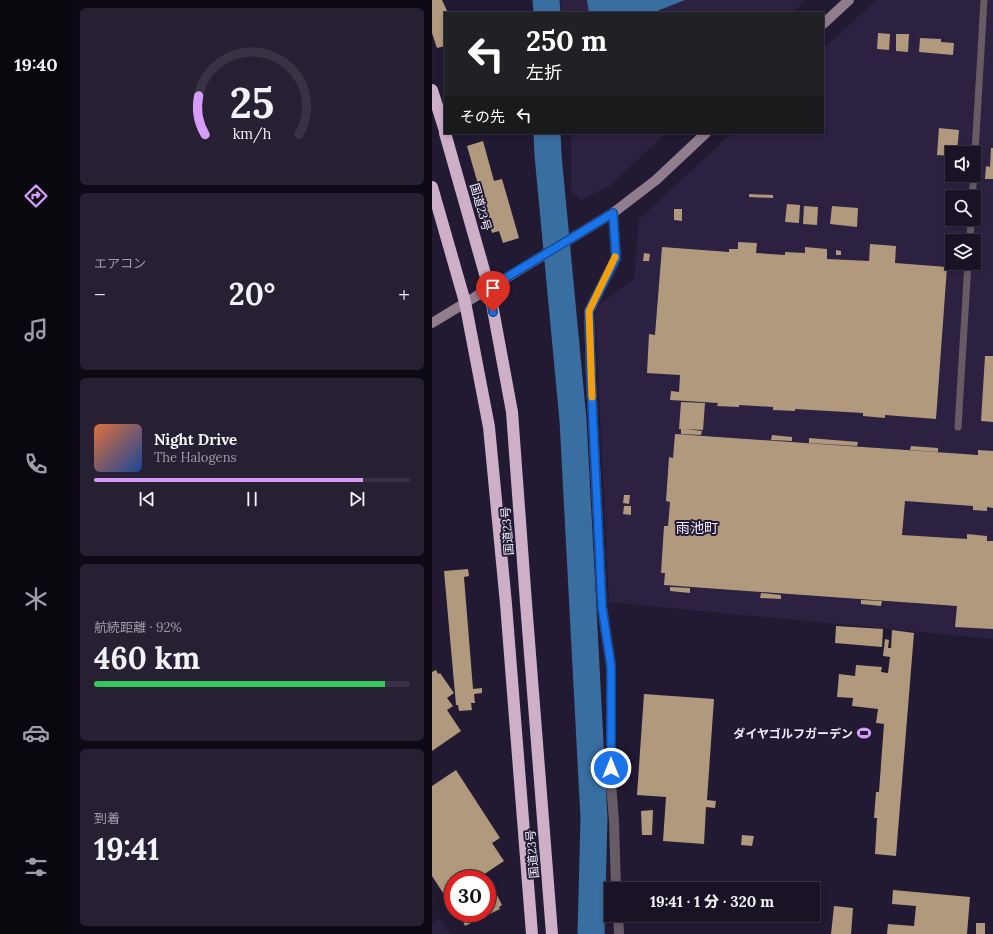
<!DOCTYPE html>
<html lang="ja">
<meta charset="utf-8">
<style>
:root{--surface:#1a1326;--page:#272032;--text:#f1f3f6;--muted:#9f9ea7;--line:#383243;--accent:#d79bf9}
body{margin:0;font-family:Lora,"Noto Sans JP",serif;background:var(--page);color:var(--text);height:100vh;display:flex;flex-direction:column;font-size:15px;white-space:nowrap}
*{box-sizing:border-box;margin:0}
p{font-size:13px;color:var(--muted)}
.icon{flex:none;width:22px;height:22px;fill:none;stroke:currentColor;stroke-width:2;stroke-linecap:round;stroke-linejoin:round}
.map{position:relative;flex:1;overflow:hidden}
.panel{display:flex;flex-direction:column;gap:8px;padding:8px;background:#0e0a15;width:360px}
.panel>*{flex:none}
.top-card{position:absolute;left:12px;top:12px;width:380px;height:122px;border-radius:0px;box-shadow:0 2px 6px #0003,0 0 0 1px var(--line);background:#202124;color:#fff;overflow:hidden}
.controls{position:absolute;left:513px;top:146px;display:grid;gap:8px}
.controls a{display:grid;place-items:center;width:36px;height:36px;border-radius:0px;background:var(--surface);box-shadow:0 2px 6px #0003,0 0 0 1px var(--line);font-size:20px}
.speed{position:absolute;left:12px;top:870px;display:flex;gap:8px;font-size:20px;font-weight:700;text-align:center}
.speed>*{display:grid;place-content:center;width:52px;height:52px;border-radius:50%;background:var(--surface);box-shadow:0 2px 6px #0003,0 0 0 1px var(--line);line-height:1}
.speed .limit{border:6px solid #d22;background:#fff;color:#111}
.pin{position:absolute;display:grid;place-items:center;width:34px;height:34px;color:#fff;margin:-41px -17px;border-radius:50% 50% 50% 0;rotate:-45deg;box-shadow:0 0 4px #0007}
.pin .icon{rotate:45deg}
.me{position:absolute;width:44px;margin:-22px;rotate:0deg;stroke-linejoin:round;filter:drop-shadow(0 0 3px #0008)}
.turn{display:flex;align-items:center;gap:14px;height:84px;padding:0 16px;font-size:18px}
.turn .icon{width:52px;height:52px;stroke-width:2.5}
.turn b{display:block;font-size:28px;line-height:34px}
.then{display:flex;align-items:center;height:38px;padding:0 16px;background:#0003;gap:8px;font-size:15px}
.big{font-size:30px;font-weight:800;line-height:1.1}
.panel .widget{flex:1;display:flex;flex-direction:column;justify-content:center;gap:6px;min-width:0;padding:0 14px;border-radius:6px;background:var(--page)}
.panel .dial{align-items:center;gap:0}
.dial svg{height:104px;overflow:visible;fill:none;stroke:var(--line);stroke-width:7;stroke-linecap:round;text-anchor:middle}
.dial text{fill:var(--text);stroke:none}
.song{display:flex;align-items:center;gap:12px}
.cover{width:48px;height:48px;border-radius:6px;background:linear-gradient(135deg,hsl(20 70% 55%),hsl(220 70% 35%))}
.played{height:4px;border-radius:2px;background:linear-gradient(90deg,var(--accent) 85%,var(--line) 85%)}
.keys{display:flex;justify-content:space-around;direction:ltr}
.heat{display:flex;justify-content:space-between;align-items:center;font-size:22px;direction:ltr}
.charge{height:6px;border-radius:3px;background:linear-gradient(90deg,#34c759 92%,var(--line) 0)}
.trip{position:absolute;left:172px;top:882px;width:216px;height:40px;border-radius:0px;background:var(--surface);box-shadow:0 2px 6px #0003,0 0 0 1px var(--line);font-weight:800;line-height:40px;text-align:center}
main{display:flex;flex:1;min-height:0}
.tabs{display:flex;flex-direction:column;width:72px;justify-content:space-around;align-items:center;background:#0a080f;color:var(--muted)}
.tabs .icon{width:28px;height:28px}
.tabs .current{color:var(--accent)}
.tabs b{font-size:18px;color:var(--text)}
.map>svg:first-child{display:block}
</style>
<main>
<nav class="tabs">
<b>19:40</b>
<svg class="icon current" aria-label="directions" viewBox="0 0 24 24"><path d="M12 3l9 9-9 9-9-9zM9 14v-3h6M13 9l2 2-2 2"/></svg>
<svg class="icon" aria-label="music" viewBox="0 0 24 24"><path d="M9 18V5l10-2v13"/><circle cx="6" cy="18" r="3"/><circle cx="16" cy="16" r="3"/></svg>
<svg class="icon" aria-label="phone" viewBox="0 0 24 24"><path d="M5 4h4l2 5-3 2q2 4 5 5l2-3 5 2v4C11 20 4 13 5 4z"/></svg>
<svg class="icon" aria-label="climate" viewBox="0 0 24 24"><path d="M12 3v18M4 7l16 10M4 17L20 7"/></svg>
<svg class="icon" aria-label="car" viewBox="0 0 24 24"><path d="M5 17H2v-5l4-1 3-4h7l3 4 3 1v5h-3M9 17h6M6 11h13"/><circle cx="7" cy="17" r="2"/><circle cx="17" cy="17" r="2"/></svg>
<svg class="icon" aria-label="filters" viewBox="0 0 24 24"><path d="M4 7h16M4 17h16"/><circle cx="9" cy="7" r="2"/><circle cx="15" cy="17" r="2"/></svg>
</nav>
<section class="panel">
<div class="widget dial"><svg viewBox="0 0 100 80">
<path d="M14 69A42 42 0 1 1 86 69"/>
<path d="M14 69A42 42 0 0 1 9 39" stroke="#d79bf9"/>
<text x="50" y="56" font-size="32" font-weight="700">25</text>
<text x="50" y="72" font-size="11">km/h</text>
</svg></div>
<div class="widget"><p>エアコン</p>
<div class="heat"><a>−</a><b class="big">20°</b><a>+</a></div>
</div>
<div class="widget">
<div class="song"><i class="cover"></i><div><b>Night Drive</b><p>The Halogens</p></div></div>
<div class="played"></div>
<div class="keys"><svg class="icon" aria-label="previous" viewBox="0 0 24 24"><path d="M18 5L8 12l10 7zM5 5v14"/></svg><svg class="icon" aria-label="pause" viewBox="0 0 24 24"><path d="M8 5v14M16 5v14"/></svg><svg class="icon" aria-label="next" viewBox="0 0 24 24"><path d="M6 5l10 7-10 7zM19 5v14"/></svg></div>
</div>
<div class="widget"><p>航続距離 · 92%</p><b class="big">460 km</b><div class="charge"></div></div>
<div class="widget"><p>到着</p><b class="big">19:41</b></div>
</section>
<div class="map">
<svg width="561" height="934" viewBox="0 0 561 934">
<rect width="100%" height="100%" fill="#221933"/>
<!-- built -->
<path fill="#2c2141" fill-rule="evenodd" d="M 129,0 L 374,0 L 360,13 L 130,13 Z
M 444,0 L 561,0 L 561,639 L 177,602 L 163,307 L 202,279 L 207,219 L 300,133 L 391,133 L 391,49 ZM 520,153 L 542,153 L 542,175 L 520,175 ZM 520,197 L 542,197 L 542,219 L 520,219 ZM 520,241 L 542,241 L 542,263 L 520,263 Z
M 139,133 L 234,133 L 178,186 L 149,200 L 139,191 Z
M 7,918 L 18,934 L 0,934 L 0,923 Z"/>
<!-- water -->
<path fill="#396ea1" d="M 155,0 L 253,0 L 220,13 L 157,13 Z"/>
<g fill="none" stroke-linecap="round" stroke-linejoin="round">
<!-- river -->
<path stroke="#396ea1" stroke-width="27" d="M 114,0 L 115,13
M 115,133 L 116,155 L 141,420 L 162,818 L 159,934"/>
</g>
<!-- building -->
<path fill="#b0997c" d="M 0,0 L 10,0 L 16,13 L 13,13 L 13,46 L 5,48 L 0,33 Z
M 446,33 L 458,34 L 457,50 L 445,49 Z
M 464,34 L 477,34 L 476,52 L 464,51 Z
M 488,38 L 509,39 L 509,42 L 522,43 L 521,55 L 487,52 Z
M 507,128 L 527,130 L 525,153 L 520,153 L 520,156 L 505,155 Z
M 51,141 L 62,181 L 70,179 L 87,238 L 71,243 L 67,231 L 60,233 L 35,146 Z
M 559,148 L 561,148 L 561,179 L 553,179 L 554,166 L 558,167 Z
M 317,194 L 341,195 L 341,198 L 317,197 Z
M 355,204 L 368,205 L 367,223 L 353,222 Z
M 372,206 L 386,207 L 385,225 L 371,224 Z
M 400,206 L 426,208 L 425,227 L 398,224 Z
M 242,209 L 250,209 L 250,221 L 242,220 Z
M 306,242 L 325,243 L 324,253 L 353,255 L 353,252 L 373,253 L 373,247 L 395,249 L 395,259 L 437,261 L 438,244 L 464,246 L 463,263 L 515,267 L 504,419 L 453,415 L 453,418 L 431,416 L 431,413 L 363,409 L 363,411 L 341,410 L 341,407 L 307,405 L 307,407 L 285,406 L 286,403 L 238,400 L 239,391 L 247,392 L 248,375 L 215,373 L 217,334 L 223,335 L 230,247 L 297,252 L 297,249 L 306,249 Z
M 404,250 L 409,251 L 409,255 L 404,255 Z
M 212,253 L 218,254 L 217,261 L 211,261 Z
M 553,356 L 561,356 L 561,422 L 549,421 Z
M 249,402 L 273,403 L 271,430 L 254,429 L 270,431 L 269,435 L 249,434 L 249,429 L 247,429 Z
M 243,434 L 546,455 L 546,450 L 561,451 L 561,508 L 555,507 L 555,511 L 541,510 L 541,506 L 473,501 L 470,535 L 535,539 L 535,534 L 555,536 L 555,541 L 561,541 L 561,629 L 523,627 L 525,606 L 232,585 L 233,573 L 229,573 L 232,526 L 236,526 L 238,502 L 234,501 L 237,457 L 241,458 Z
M 340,435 L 360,437 L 360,441 L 339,440 Z
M 377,438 L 426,442 L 425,446 L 377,443 Z
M 479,446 L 506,448 L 506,452 L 478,450 Z
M 192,495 L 198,495 L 197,504 L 191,503 Z
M 192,506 L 199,506 L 199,515 L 191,514 Z
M 36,569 L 37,576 L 32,577 L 41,689 L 50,688 L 50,693 L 42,694 L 43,703 L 39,703 L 40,710 L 27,711 L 26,705 L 24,705 L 12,571 Z
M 238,587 L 258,588 L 258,593 L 238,591 Z
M 329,593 L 349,595 L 349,599 L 328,598 Z
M 429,600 L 450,601 L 449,606 L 429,604 Z
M 404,626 L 451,629 L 450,647 L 403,643 Z
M 460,630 L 482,633 L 464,856 L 443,854 L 445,818 L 442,818 L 444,792 L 447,792 L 452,724 L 444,723 L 446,709 L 420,706 L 421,698 L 405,697 L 407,674 L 423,676 L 424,665 L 450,667 L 449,672 L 456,673 L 458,657 L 451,656 L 453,639 L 457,640 L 456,648 L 459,648 Z
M 4,670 L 6,674 L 8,673 L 22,693 L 15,698 L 21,706 L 15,710 L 29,731 L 0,751 L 0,672 Z
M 212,694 L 282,699 L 275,800 L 284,801 L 283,808 L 274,807 L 272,844 L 231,841 L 234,797 L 205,795 Z
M 24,770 L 68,838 L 60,843 L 72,861 L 45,879 L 21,879 L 21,895 L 15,899 L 0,876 L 0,786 Z
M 221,810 L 220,835 L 210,835 L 209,811 Z
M 310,835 L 322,836 L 320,846 L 309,845 Z
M 461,890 L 538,897 L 535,934 L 455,934 L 456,924 L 482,926 L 484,906 L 460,904 Z
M 61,895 L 62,897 L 65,895 L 70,905 L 67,907 L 68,909 L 33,926 L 30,919 L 38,913 L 55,913 L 55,900 Z
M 402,906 L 421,908 L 419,934 L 399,934 Z
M 544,923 L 553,923 L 553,934 L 544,934 Z"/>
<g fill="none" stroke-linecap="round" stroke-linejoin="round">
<!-- lane -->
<path stroke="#675b65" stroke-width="7" d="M 542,169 L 552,0
M 540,197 L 542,175
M 538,241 L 539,219
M 526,427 L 536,263"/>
<!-- street -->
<path stroke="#675b65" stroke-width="10" d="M 181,213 L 184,258 L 157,311 L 159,380 L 170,607 L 179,666 L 179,783 L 182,821 L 184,889
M 186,915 L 187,934"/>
<!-- secondary -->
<path stroke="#907d8d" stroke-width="10" d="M 391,24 L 417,0
M 0,323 L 181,213 L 224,180 L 274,133"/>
<!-- highway -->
<path stroke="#ceafc8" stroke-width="12" d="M 0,90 L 13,131
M 13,133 L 57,288 L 80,412 L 94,603 L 120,934
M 0,187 L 33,302 L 57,427 L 74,604 L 100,934"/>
</g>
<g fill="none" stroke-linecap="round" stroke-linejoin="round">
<defs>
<path id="route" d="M 61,312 L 57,288 L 181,213 L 184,258 L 157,311 L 159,380 L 170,607 L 179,666 L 179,768"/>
</defs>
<!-- route casing -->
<use href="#route" stroke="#114b97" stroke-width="10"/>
<!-- route -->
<use href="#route" stroke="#1a73e8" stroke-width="7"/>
<!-- slow -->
<path stroke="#f59e0b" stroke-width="7" d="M 160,397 L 157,311 L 183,257"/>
</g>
<!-- icons -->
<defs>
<symbol id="stadium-bare" viewBox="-9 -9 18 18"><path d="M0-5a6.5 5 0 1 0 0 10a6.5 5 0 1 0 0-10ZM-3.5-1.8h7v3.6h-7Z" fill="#d79bf9" stroke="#221933" stroke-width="2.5" paint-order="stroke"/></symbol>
</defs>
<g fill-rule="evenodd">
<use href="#stadium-bare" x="422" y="723" width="20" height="20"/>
</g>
<g text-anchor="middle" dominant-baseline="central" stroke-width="4" stroke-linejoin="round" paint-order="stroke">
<!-- street labels -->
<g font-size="12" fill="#f2effd" stroke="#221933">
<text transform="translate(49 207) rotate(74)">国道23号</text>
<text transform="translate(75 531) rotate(-94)">国道23号</text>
<text transform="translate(100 854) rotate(-95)">国道23号</text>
</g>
<!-- poi labels -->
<g font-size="12" font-weight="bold" fill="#f2effd" stroke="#221933" text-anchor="end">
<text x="421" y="733">ダイヤゴルフガーデン</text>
</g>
<!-- quarter labels -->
<g font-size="14" fill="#f2effd" stroke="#221933">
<text x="265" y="528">雨池町</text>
</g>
</g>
</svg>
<div class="controls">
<a><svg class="icon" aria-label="sound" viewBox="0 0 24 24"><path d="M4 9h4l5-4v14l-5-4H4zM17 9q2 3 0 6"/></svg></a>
<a><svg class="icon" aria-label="search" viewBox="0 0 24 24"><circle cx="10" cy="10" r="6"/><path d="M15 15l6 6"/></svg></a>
<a><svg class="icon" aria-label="layers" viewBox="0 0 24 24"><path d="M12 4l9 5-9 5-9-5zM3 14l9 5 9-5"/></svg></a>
</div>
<div class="speed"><div class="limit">30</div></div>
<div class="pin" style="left:61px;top:312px;background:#d93025"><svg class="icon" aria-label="arrive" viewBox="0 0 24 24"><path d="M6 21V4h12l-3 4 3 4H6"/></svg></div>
<svg class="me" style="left:179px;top:768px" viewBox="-20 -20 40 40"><circle r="17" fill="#1a73e8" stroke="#fff" stroke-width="3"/><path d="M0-11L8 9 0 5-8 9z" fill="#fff"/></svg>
<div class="trip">19:41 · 1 分 · 320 m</div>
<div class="top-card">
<div class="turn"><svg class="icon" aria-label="left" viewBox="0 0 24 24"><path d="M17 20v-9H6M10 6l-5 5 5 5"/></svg><div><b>250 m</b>左折</div></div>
<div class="then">その先<svg class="icon" aria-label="left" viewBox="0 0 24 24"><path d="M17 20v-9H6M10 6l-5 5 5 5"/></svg></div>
</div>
</div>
</main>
